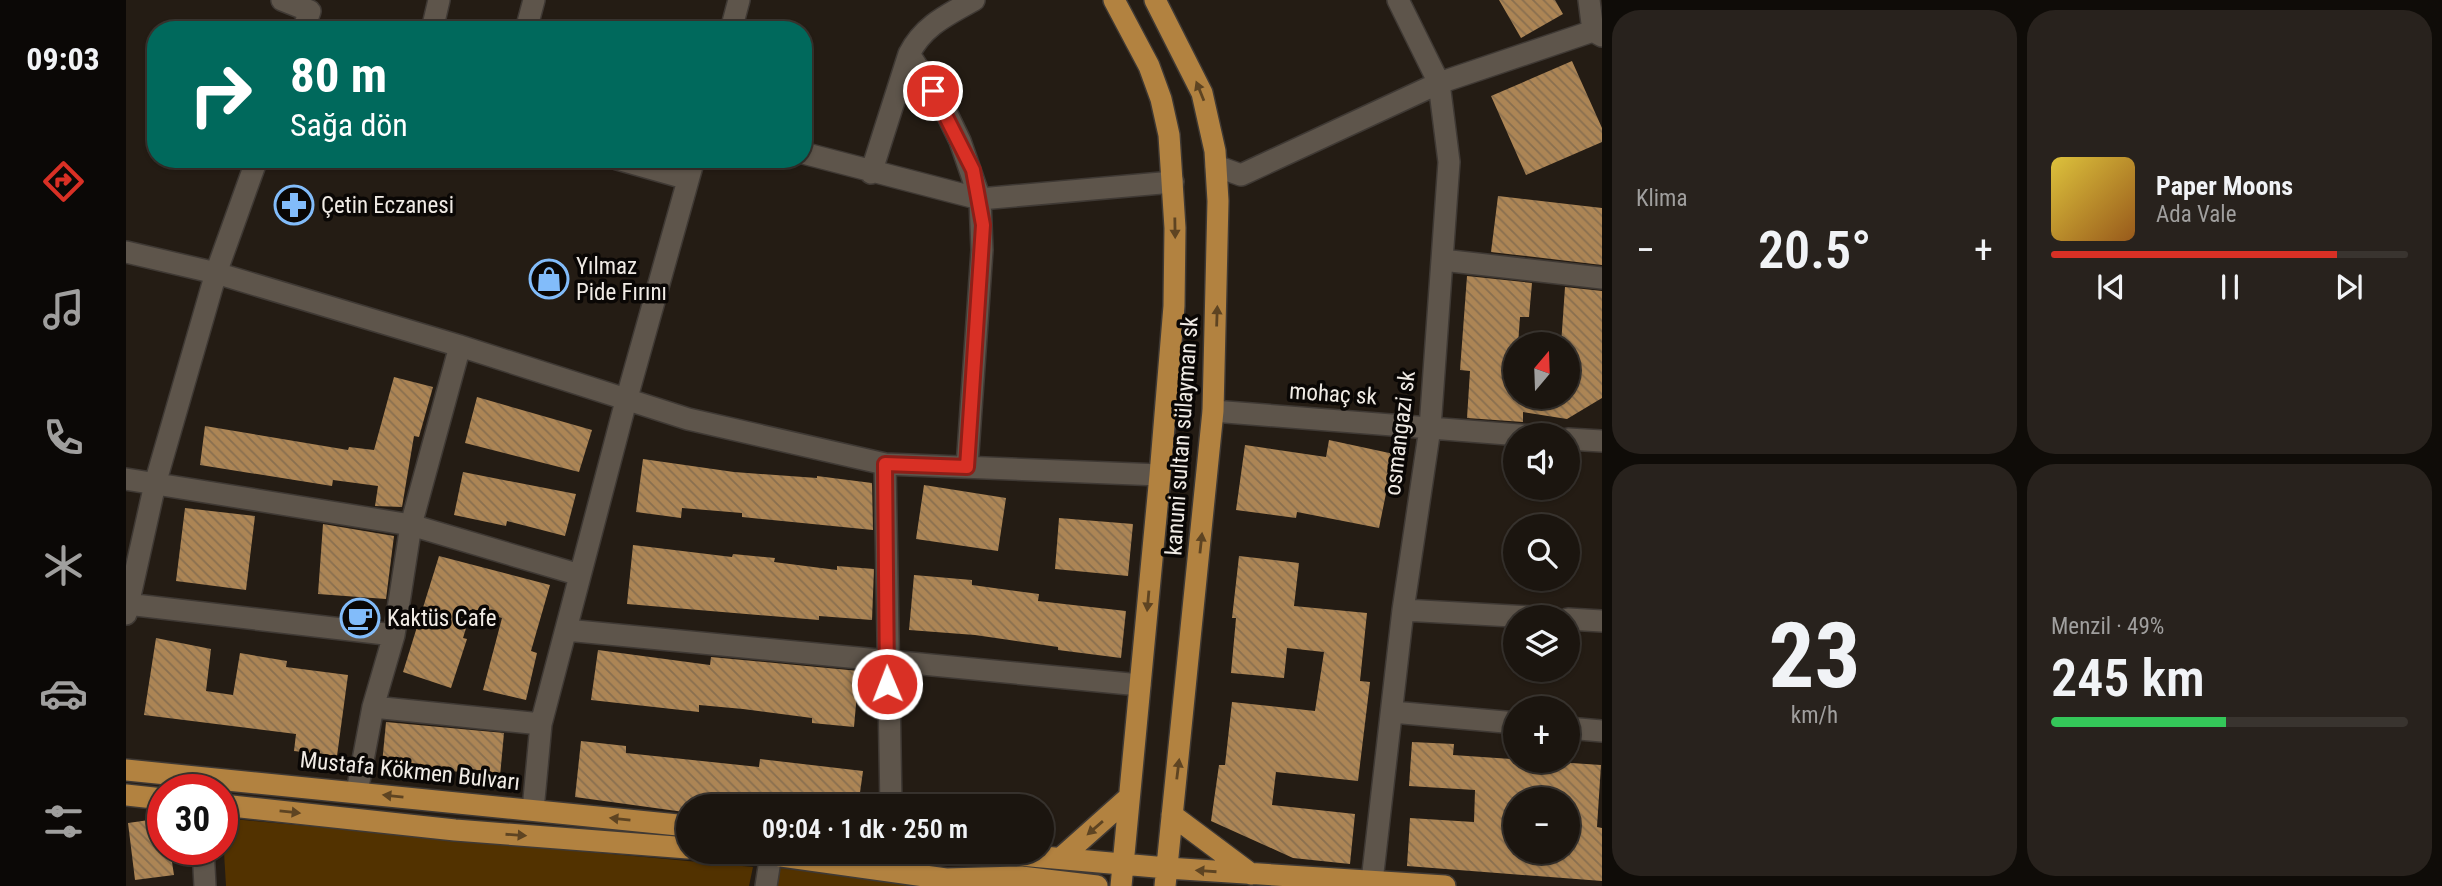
<!DOCTYPE html>
<html lang="tr">
<meta charset="utf-8">
<style>
:root{--surface:#1b150f;--page:#28221d;--text:#f1f3f6;--muted:#a09f9e;--line:#39342f;--accent:#d93025}
body{margin:0;font-family:"Roboto Condensed",sans-serif;background:var(--page);color:var(--text);height:100vh;display:flex;flex-direction:column;font-size:26px;white-space:nowrap}
*{box-sizing:border-box;margin:0}
p{font-size:23px;color:var(--muted)}
.icon{flex:none;width:38px;height:38px;fill:none;stroke:currentColor;stroke-width:2;stroke-linecap:round;stroke-linejoin:round}
.map{position:relative;flex:1;overflow:hidden}
.details{display:flex;flex-direction:column;gap:10px;padding:10px;background:#0f0c08;width:840px}
.details>*{flex:none}
.guide{position:absolute;left:21px;top:21px;width:665px;height:147px;border-radius:28px;box-shadow:0 2px 5px #0004,0 0 0 2px var(--line);background:#00695c;color:#fff;overflow:hidden}
.needle{width:46px;rotate:19deg}
.buttons{position:absolute;left:1377px;top:332px;display:grid;gap:14px}
.buttons a{display:grid;place-items:center;width:77px;height:77px;border-radius:50%;background:var(--surface);box-shadow:0 2px 5px #0004,0 0 0 2px var(--line);font-size:35px}
.speed{position:absolute;left:21px;top:774px;display:flex;gap:14px;font-size:35px;font-weight:700;text-align:center}
.speed>*{display:grid;place-content:center;width:91px;height:91px;border-radius:50%;background:var(--surface);box-shadow:0 2px 5px #0004,0 0 0 2px var(--line);line-height:1}
.speed .limit{border:10px solid #d22;background:#fff;color:#111}
.pin{position:absolute;display:grid;place-items:center;width:60px;height:60px;color:#fff;margin:-30px;border:4px solid #fff;border-radius:50%;box-shadow:0 2px 7px #0007}
.me{position:absolute;width:77px;margin:-38px;rotate:359deg;stroke-linejoin:round;filter:drop-shadow(0 0 5px #0008)}
.turn{display:flex;align-items:center;gap:24px;height:147px;padding:0 28px;font-size:32px}
.turn .icon{width:91px;height:91px;stroke-width:2.5}
.turn b{display:block;font-size:49px;line-height:60px}
.big{font-size:52px;font-weight:600;line-height:1.1}
.details .card{flex:1;display:flex;flex-direction:column;justify-content:center;gap:10px;min-width:0;padding:0 24px;border-radius:28px;background:var(--page)}
.details .dial{align-items:center;gap:0}
.dial b{font-size:91px;line-height:1}
.song{display:flex;align-items:center;gap:21px}
.cover{width:84px;height:84px;border-radius:10px;background:linear-gradient(135deg,hsl(50 70% 55%),hsl(30 70% 35%))}
.played{height:7px;border-radius:4px;background:linear-gradient(90deg,var(--accent) 80%,var(--line) 80%)}
.keys{display:flex;justify-content:space-around;direction:ltr}
.heat{display:flex;justify-content:space-between;align-items:center;font-size:38px;direction:ltr}
.charge{height:10px;border-radius:5px;background:linear-gradient(90deg,#34c759 49%,var(--line) 0)}
.details .tiles{flex:1;display:grid;gap:10px;grid-template-columns:repeat(2,1fr)}
.trip{position:absolute;left:550px;top:794px;width:378px;height:70px;border-radius:35px;background:var(--surface);box-shadow:0 2px 5px #0004,0 0 0 2px var(--line);font-weight:600;line-height:70px;text-align:center}
main{display:flex;flex:1;min-height:0}
.tabs{display:flex;flex-direction:column;width:126px;justify-content:space-around;align-items:center;background:#0b0806;color:var(--muted)}
.tabs .icon{width:49px;height:49px}
.tabs .active{color:var(--accent)}
.tabs b{font-size:32px;color:var(--text)}
.map>svg:first-child{display:block}
</style>
<main>
<nav class="tabs">
<b>09:03</b>
<svg class="icon active" aria-label="directions" viewBox="0 0 24 24"><path d="M12 3l9 9-9 9-9-9zM9 14v-3h6M13 9l2 2-2 2"/></svg>
<svg class="icon" aria-label="music" viewBox="0 0 24 24"><path d="M9 18V5l10-2v13"/><circle cx="6" cy="18" r="3"/><circle cx="16" cy="16" r="3"/></svg>
<svg class="icon" aria-label="phone" viewBox="0 0 24 24"><path d="M5 4h4l2 5-3 2q2 4 5 5l2-3 5 2v4C11 20 4 13 5 4z"/></svg>
<svg class="icon" aria-label="climate" viewBox="0 0 24 24"><path d="M12 3v18M4 7l16 10M4 17L20 7"/></svg>
<svg class="icon" aria-label="car" viewBox="0 0 24 24"><path d="M5 17H2v-5l4-1 3-4h7l3 4 3 1v5h-3M9 17h6M6 11h13"/><circle cx="7" cy="17" r="2"/><circle cx="17" cy="17" r="2"/></svg>
<svg class="icon" aria-label="filters" viewBox="0 0 24 24"><path d="M4 7h16M4 17h16"/><circle cx="9" cy="7" r="2"/><circle cx="15" cy="17" r="2"/></svg>
</nav>
<div class="map">
<svg width="1476" height="886" viewBox="0 0 1476 886">
<defs>
<pattern id="building-back-hatch" width="6" height="6" patternUnits="userSpaceOnUse" patternTransform="scale(1.75)"><rect width="6" height="6" fill="#ac8555"/><path d="M-1 5l2 2M0 0l6 6M5-1l2 2" fill="none" stroke="#896f4f"/></pattern>
</defs>
<rect width="100%" height="100%" fill="#241c14"/>
<!-- park -->
<path fill="#523200" d="M 96,818 L 627,867 L 623,886 L 100,886 Z
M 645,854 L 916,886 L 640,886 Z"/>
<!-- building -->
<path fill="url(#building-back-hatch)" fill-rule="evenodd" d="M 1373,0 L 1429,0 L 1437,14 L 1395,38 Z
M 1446,61 L 1476,128 L 1476,142 L 1400,175 L 1365,96 Z
M 1372,196 L 1476,208 L 1476,265 L 1365,252 Z
M 1341,276 L 1406,283 L 1403,317 L 1394,317 L 1392,345 L 1390,345 L 1390,397 L 1442,397 L 1442,345 L 1435,345 L 1439,287 L 1476,291 L 1476,398 L 1441,419 L 1397,412 L 1397,422 L 1341,418 L 1344,371 L 1334,370 Z
M 268,377 L 307,387 L 293,437 L 288,436 L 276,507 L 249,506 L 252,486 L 207,480 L 206,486 L 74,465 L 79,426 L 222,450 L 223,447 L 248,450 Z
M 351,397 L 466,430 L 453,472 L 339,443 Z
M 1203,440 L 1268,454 L 1253,528 L 1171,512 L 1170,518 L 1110,510 L 1119,445 L 1200,457 Z
M 517,459 L 608,472 L 691,478 L 691,476 L 746,483 L 747,530 L 616,517 L 616,513 L 556,508 L 555,518 L 510,512 Z
M 337,472 L 450,494 L 439,536 L 381,521 L 380,526 L 328,515 Z
M 798,485 L 880,498 L 872,551 L 790,539 Z
M 59,508 L 129,516 L 120,590 L 50,581 Z
M 933,518 L 1007,524 L 1002,576 L 929,569 Z
M 197,524 L 268,536 L 260,599 L 192,594 Z
M 507,545 L 606,557 L 607,554 L 649,558 L 648,562 L 711,570 L 711,566 L 748,569 L 746,620 L 693,616 L 693,620 L 501,604 Z
M 313,556 L 424,585 L 405,651 L 411,653 L 400,700 L 357,690 L 376,618 L 346,609 L 337,638 L 341,639 L 325,688 L 277,672 Z
M 1113,556 L 1173,563 L 1168,606 L 1241,613 L 1234,681 L 1244,682 L 1232,781 L 1150,772 L 1146,805 L 1229,814 L 1224,864 L 1167,858 L 1085,821 L 1093,765 L 1099,765 L 1106,702 L 1189,711 L 1198,652 L 1161,648 L 1158,678 L 1105,673 L 1110,618 L 1106,618 Z
M 788,575 L 846,580 L 846,585 L 913,594 L 912,601 L 1000,611 L 995,658 L 932,650 L 932,647 L 849,635 L 783,630 Z
M 30,638 L 85,649 L 80,691 L 107,695 L 114,653 L 161,661 L 160,667 L 222,675 L 211,756 L 168,751 L 170,734 L 18,715 Z
M 472,650 L 584,665 L 585,657 L 733,671 L 728,727 L 686,723 L 686,718 L 617,709 L 573,705 L 573,712 L 465,700 Z
M 260,722 L 378,733 L 374,776 L 256,764 Z
M 455,741 L 500,746 L 500,753 L 633,767 L 634,759 L 737,771 L 732,807 L 559,807 L 558,812 L 449,797 Z
M 1286,742 L 1328,744 L 1327,755 L 1475,765 L 1471,827 L 1476,828 L 1476,881 L 1281,866 L 1284,818 L 1348,822 L 1349,790 L 1283,786 ZM 1390,800 L 1442,800 L 1442,852 L 1390,852 Z
M 37,818 L 37,849 L 44,849 L 48,875 L 9,880 L 2,823 Z"/>
<g fill="none" stroke-linecap="round" stroke-linejoin="round">
<defs>
<path id="minor" d="M 156,0 L 184,11 L 177,30
M 1463,0 L 1467,31
M 306,30 L 313,0
M 400,30 L 408,0
M 605,30 L 613,0
M 677,153 L 854,199 L 1047,182
M 491,159 L 562,179
M 1090,166 L 1115,175 L 1313,83 L 1467,31 L 1476,36
M 745,173 L 783,54
M 0,252 L 90,273 L 334,346 L 562,419 L 759,464 L 1034,475
M 1316,260 L 1476,278
M 1087,411 L 1406,436
M 1442,439 L 1476,441
M 759,464 L 765,807
M 841,467 L 856,250 L 854,199 L 834,141 L 819,110 L 783,54 C 797,26 821,15 848,0
M 0,479 L 285,525 L 454,575
M 0,604 L 268,635
M 1277,610 L 1424,618
M 0,614 L 29,484 L 90,273 L 131,159
M 1442,619 L 1476,621
M 440,630 L 1014,685
M 247,707 L 415,724
M 1266,712 L 1390,723
M 1442,728 L 1476,731
M 231,792 L 247,707 L 268,635 L 285,525 L 334,346
M 407,810 L 415,724 L 500,401 L 568,159
M 77,849 L 79,886
M 1246,881 L 1277,610 L 1304,428 L 1323,162 L 1313,83 L 1272,0
M 640,886 L 645,854"/>
<path id="major" d="M 988,0 L 1023,66 L 1035,99 L 1043,135 L 1049,228 L 1048,306 L 1034,475 L 995,886
M 1029,0 L 1076,93 L 1089,151 L 1092,201 L 1087,411 L 1039,886
M 0,770 L 562,826
M 0,795 L 37,799
M 96,805 L 329,830 L 562,848
M 1046,815 L 1125,874
M 625,852 L 820,879 L 895,877 L 971,886
M 860,852 L 1041,868 L 1319,886
M 936,857 L 1001,799"/>
</defs>
<!-- minor casing -->
<use href="#minor" stroke="#3f3934" stroke-width="24"/>
<!-- major casing -->
<use href="#major" stroke="#3f3934" stroke-width="24"/>
<!-- minor -->
<use href="#minor" stroke="#5e554b" stroke-width="21"/>
<!-- major -->
<use href="#major" stroke="#b28240" stroke-width="21"/>
</g>
<!-- one-way arrows -->
<defs><path id="oneway-solid" d="M-6-.8H1V-3.2L6.5 0L1 3.2V.8H-6Z" transform="scale(1.75)"/></defs>
<g fill="#5e4422">
<use href="#oneway-solid" transform="translate(1074 91) rotate(-112)"/>
<use href="#oneway-solid" transform="translate(1049 228) rotate(89)"/>
<use href="#oneway-solid" transform="translate(1091 316) rotate(-88)"/>
<use href="#oneway-solid" transform="translate(1075 543) rotate(-84)"/>
<use href="#oneway-solid" transform="translate(1022 601) rotate(95)"/>
<use href="#oneway-solid" transform="translate(1052 769) rotate(-83)"/>
<use href="#oneway-solid" transform="translate(267 796) rotate(-174)"/>
<use href="#oneway-solid" transform="translate(164 812) rotate(6)"/>
<use href="#oneway-solid" transform="translate(494 819) rotate(-174)"/>
<use href="#oneway-solid" transform="translate(969 828) rotate(139)"/>
<use href="#oneway-solid" transform="translate(390 835) rotate(4)"/>
<use href="#oneway-solid" transform="translate(1080 871) rotate(-176)"/>
</g>
<g fill="none" stroke-linecap="round" stroke-linejoin="round">
<defs>
<path id="route" d="M 761,684 L 759,464 L 841,467 L 857,225 L 847,170 L 807,91"/>
</defs>
<!-- route casing -->
<use href="#route" stroke="#8d1f18" stroke-width="18"/>
<!-- route -->
<use href="#route" stroke="#d93025" stroke-width="12"/>
</g>
<!-- icons -->
<defs>
<symbol id="pharmacy-ring" viewBox="-11 -11 22 22"><circle r="9.5" fill="#0a0705" stroke="#82bcfa" stroke-width="1.5"/><path d="M-2-6h4v4h4v4h-4v4h-4v-4h-4v-4h4Z" fill="#82bcfa"/></symbol>
<symbol id="shop-ring" viewBox="-11 -11 22 22"><circle r="9.5" fill="#0a0705" stroke="#82bcfa" stroke-width="1.5"/><path d="M-5-2.5h2.3a2.7 3.5 0 0 1 5.4 0H5L5.5 6h-11ZM-1.5-2.5h3a1.5 2.3 0 0 0-3 0Z" fill="#82bcfa"/></symbol>
<symbol id="cafe-ring" viewBox="-11 -11 22 22"><circle r="9.5" fill="#0a0705" stroke="#82bcfa" stroke-width="1.5"/><path d="M-5.5-4.5H6V0H3Q3 3.5 0 3.5H-2.5Q-5.5 3.5-5.5 0ZM3-3.2v2h1.7v-2ZM-6 4.5H4V6H-6Z" fill="#82bcfa"/></symbol>
</defs>
<g fill-rule="evenodd">
<use href="#pharmacy-ring" x="146" y="183" width="44" height="44"/>
<use href="#shop-ring" x="401" y="257" width="44" height="44"/>
<use href="#cafe-ring" x="212" y="596" width="44" height="44"/>
</g>
<g text-anchor="middle" dominant-baseline="central" stroke-width="7" stroke-linejoin="round" paint-order="stroke">
<!-- poi labels -->
<g font-size="23" fill="#f0ebe5" stroke="#0a0705" text-anchor="start">
<text x="195" y="205">Çetin Eczanesi</text>
<text x="450" y="266">Yılmaz<tspan x="450" dy="26">Pide Fırını</tspan></text>
<text x="261" y="618">Kaktüs Cafe</text>
</g>
<!-- street labels -->
<g font-size="23" fill="#f0ebe5" stroke="#0a0705">
<text transform="translate(1207 394) rotate(4)">mohaç sk</text>
<text transform="translate(1274 433) rotate(-83)">osmangazi sk</text>
<text transform="translate(1056 436) rotate(-86)">kanuni sultan sülayman sk</text>
<text transform="translate(284 771) rotate(6)">Mustafa Kökmen Bulvarı</text>
</g>
</g>
</svg>
<div class="buttons">
<a><svg class="needle" viewBox="-14 -14 28 28"><path d="M0-13l5 13h-10z" fill="#e53935"/><path d="M0 13l5-13h-10z" fill="#a09f9e"/></svg></a>
<a><svg class="icon" aria-label="sound" viewBox="0 0 24 24"><path d="M4 9h4l5-4v14l-5-4H4zM17 9q2 3 0 6"/></svg></a>
<a><svg class="icon" aria-label="search" viewBox="0 0 24 24"><circle cx="10" cy="10" r="6"/><path d="M15 15l6 6"/></svg></a>
<a><svg class="icon" aria-label="layers" viewBox="0 0 24 24"><path d="M12 4l9 5-9 5-9-5zM3 14l9 5 9-5"/></svg></a>
<a>+</a>
<a>−</a>
</div>
<div class="speed"><div class="limit">30</div></div>
<div class="pin" style="left:807px;top:91px;background:#d93025"><svg class="icon" aria-label="arrive" viewBox="0 0 24 24"><path d="M6 21V4h12l-3 4 3 4H6"/></svg></div>
<svg class="me" style="left:761px;top:684px" viewBox="-20 -20 40 40"><circle r="17" fill="#d93025" stroke="#fff" stroke-width="3"/><path d="M0-11L8 9 0 5-8 9z" fill="#fff"/></svg>
<div class="trip">09:04 · 1 dk · 250 m</div>
<div class="guide">
<div class="turn"><svg class="icon" aria-label="right" viewBox="0 0 24 24"><path d="M7 20v-9h11M14 6l5 5-5 5"/></svg><div><b>80 m</b>Sağa dön</div></div>
</div>
</div>
<section class="details">
<div class="tiles">
<div class="card"><p>Klima</p>
<div class="heat"><a>−</a><b class="big">20.5°</b><a>+</a></div>
</div>
<div class="card">
<div class="song"><i class="cover"></i><div><b>Paper Moons</b><p>Ada Vale</p></div></div>
<div class="played"></div>
<div class="keys"><svg class="icon" aria-label="previous" viewBox="0 0 24 24"><path d="M18 5L8 12l10 7zM5 5v14"/></svg><svg class="icon" aria-label="pause" viewBox="0 0 24 24"><path d="M8 5v14M16 5v14"/></svg><svg class="icon" aria-label="next" viewBox="0 0 24 24"><path d="M6 5l10 7-10 7zM19 5v14"/></svg></div>
</div>
<div class="card dial"><b>23</b><p>km/h</p></div>
<div class="card"><p>Menzil · 49%</p><b class="big">245 km</b><div class="charge"></div></div>
</div>
</section>
</main>
